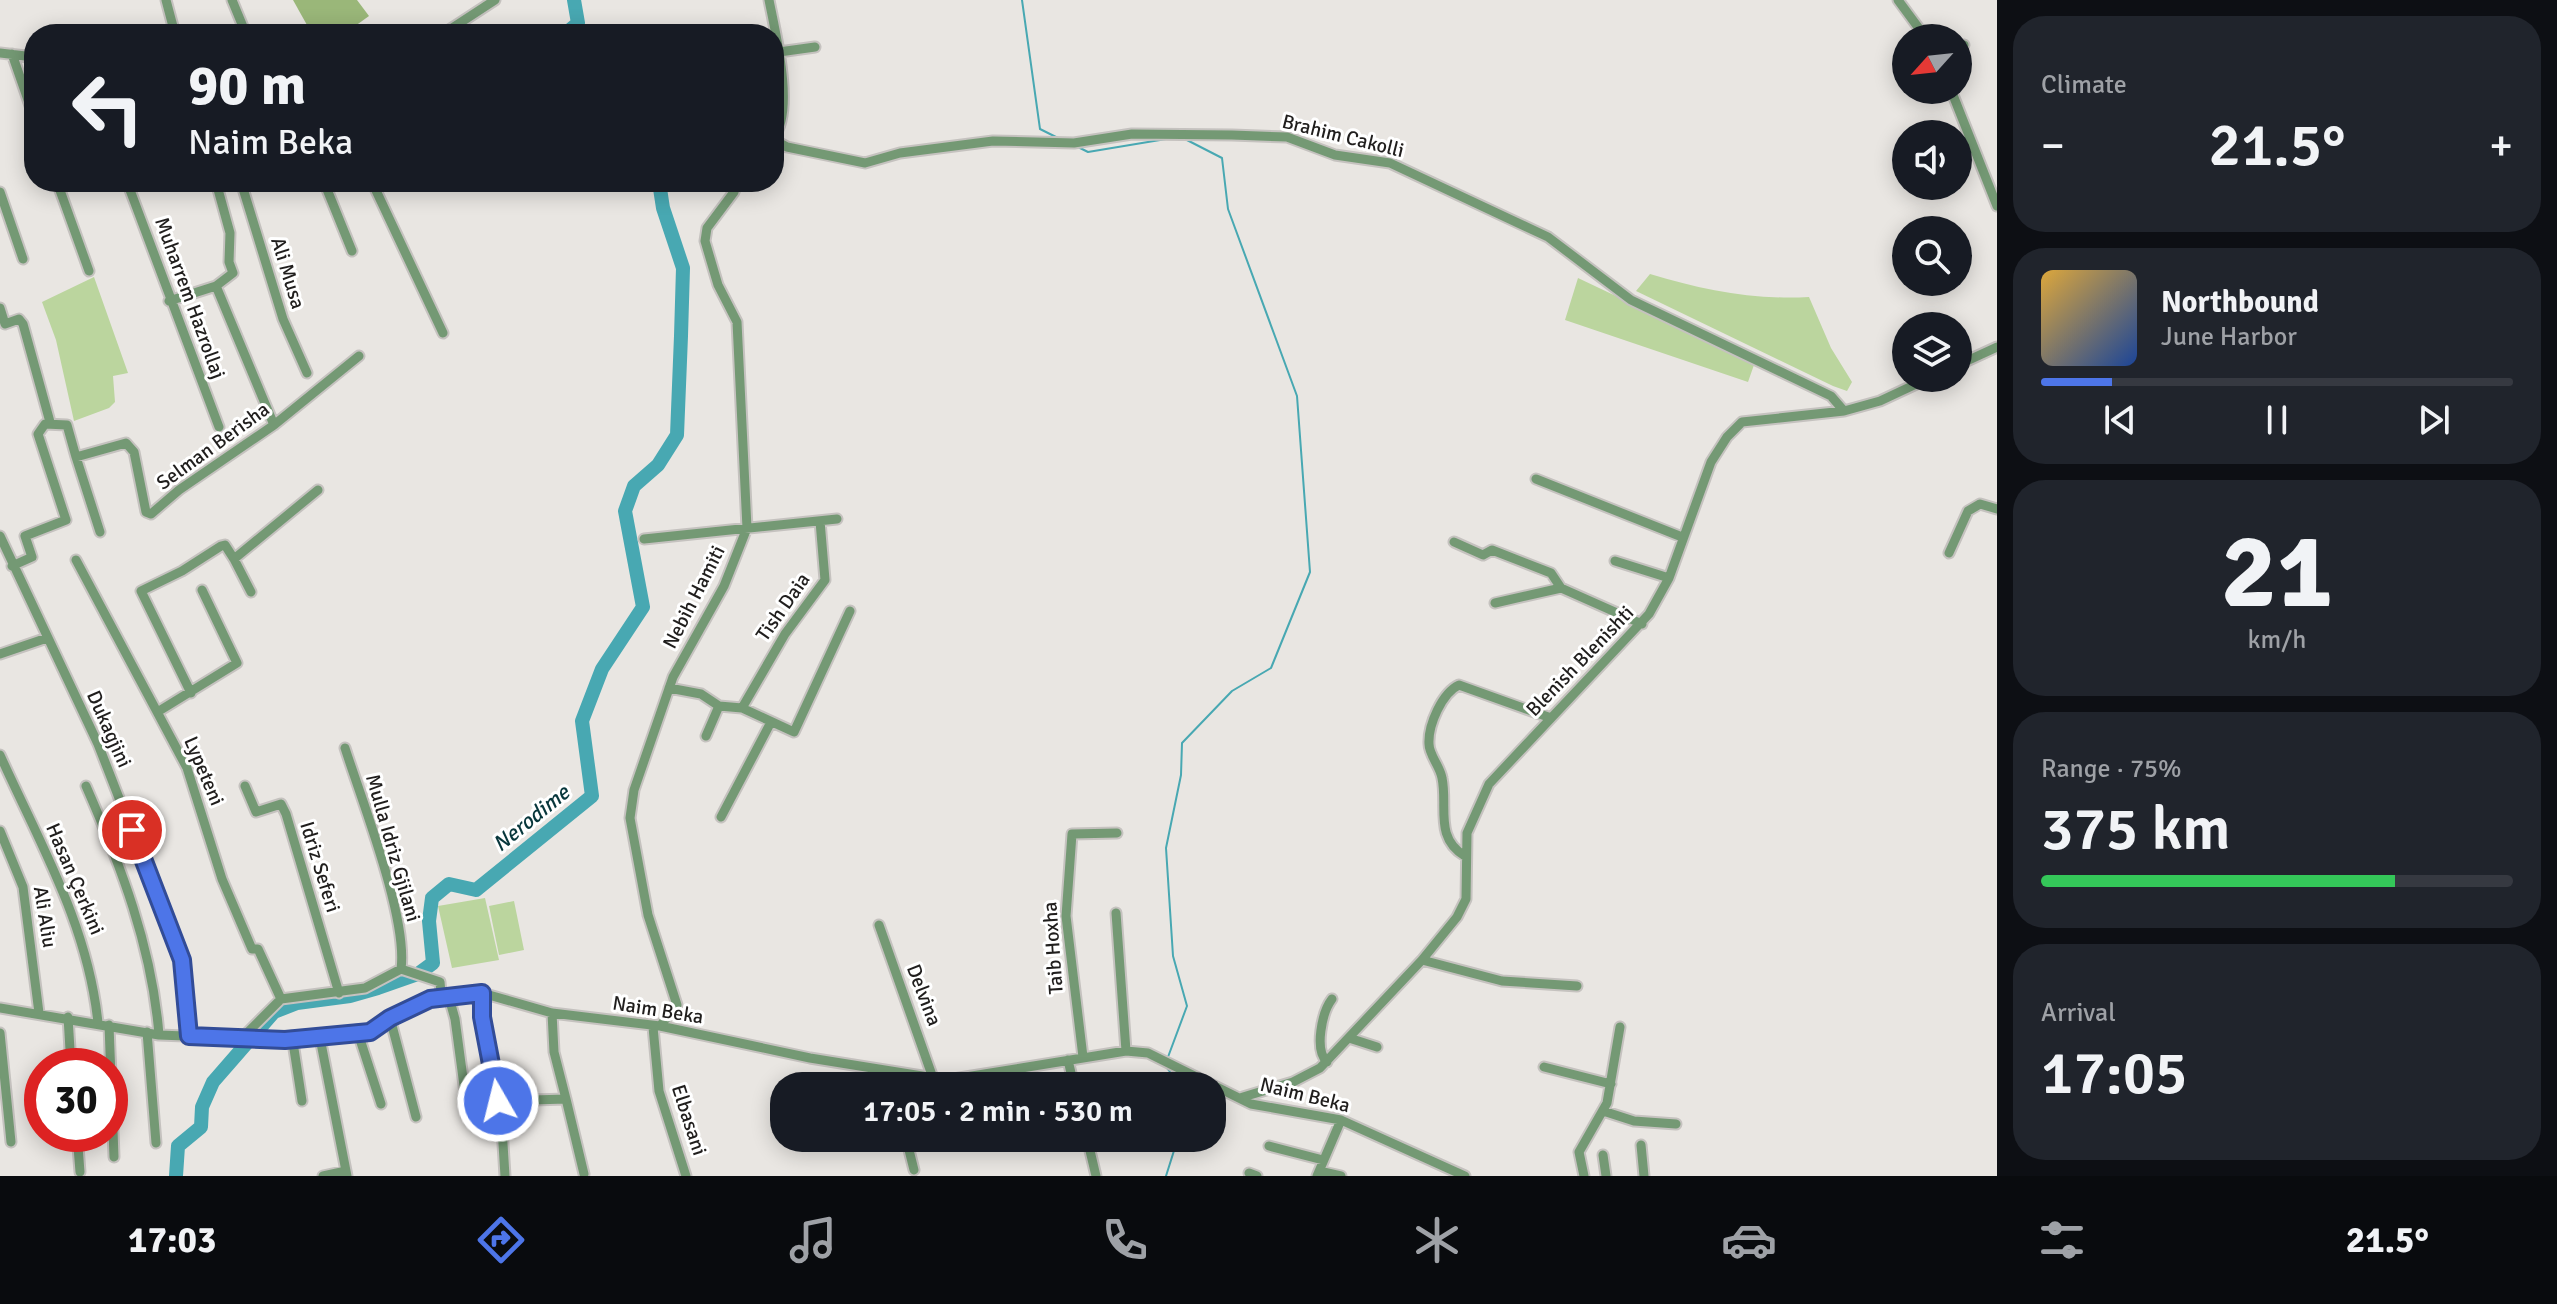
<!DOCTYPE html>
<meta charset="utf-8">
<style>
:root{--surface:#171b24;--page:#20242c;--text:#f1f3f6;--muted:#9ea1a6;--line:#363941;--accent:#4d75e8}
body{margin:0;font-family:Signika,sans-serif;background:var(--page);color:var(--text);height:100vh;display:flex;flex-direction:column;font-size:30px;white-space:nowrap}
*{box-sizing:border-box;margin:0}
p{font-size:26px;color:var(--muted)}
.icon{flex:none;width:44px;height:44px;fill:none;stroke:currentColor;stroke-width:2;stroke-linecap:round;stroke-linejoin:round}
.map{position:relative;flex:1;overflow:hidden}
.side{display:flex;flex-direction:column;gap:16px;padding:16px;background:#0d0f14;width:560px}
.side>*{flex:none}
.guide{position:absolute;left:24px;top:24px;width:760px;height:168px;border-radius:32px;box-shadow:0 4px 20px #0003;background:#171b24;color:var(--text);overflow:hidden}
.needle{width:52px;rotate:243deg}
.controls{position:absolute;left:1892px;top:24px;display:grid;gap:16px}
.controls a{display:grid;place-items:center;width:80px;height:80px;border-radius:50%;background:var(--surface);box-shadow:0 4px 20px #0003;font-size:40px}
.speed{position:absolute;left:24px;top:1048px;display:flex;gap:16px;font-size:40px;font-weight:700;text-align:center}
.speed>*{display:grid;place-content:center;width:104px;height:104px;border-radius:50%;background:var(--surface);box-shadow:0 4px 20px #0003;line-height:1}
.speed .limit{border:12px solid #d22;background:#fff;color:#111}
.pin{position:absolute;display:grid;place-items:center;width:68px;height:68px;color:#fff;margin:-34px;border:4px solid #fff;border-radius:50%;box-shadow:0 2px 8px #0007}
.me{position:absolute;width:88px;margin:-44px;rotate:352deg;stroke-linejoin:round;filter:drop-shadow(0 0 6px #0008)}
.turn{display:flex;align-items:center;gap:28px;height:168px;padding:0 32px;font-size:36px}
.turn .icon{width:104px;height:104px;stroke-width:2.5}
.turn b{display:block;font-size:56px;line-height:68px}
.big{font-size:60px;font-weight:600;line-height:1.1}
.side .card{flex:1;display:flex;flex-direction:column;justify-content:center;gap:12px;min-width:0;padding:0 28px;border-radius:32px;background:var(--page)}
.side .dial{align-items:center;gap:0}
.dial b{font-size:104px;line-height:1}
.song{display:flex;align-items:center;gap:24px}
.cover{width:96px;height:96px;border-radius:12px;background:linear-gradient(135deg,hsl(40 70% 55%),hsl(220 70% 35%))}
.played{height:8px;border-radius:4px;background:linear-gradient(90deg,var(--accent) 15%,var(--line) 15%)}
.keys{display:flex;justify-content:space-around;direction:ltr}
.heat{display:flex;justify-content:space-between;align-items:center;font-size:44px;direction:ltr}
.charge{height:12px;border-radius:6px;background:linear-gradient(90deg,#34c759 75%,var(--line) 0)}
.trip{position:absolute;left:770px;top:1072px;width:456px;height:80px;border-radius:32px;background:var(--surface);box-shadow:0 4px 20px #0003;font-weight:600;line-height:80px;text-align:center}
.menu{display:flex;height:128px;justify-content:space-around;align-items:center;background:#090b0e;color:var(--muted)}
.menu .icon{width:56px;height:56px}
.menu .active{color:var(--accent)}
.menu b{font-size:36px;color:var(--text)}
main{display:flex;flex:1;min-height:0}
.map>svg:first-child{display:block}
</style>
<main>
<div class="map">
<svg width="1997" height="1176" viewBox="0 0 1997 1176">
<rect width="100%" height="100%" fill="#e9e6e2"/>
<!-- green -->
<path fill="#bbd59e" d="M 1650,274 C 1703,290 1753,300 1809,297 L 1831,348 L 1852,382 L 1847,391 L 1833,386 L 1636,291 Z
M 94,277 L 128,373 L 113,376 L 115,402 L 109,408 L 74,421 L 56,340 L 42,302 Z
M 1578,278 L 1755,362 L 1748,382 L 1565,320 Z
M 485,898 L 499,960 L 452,968 L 438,906 Z
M 514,901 L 524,950 L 499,955 L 489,906 Z"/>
<!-- forest -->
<path fill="#9ab779" d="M 293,0 L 357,0 L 369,16 L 344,34 L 312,34 Z"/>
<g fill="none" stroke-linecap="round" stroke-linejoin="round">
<!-- stream -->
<path stroke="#48a8b2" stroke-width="2" d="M 1022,0 L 1040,129 L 1058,138
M 1078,147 L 1088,152 L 1166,139
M 1168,1057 L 1187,1006 L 1173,956 L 1166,848 L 1181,775 L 1182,743 L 1232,691 L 1271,668 L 1310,572 L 1297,396 L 1228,209 L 1222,158 L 1183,138
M 1167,1068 L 1181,1086
M 1166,1176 L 1178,1138"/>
<!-- river -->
<path stroke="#48a8b2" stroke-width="14" d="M 565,34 L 578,23 L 574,0
M 176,1176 L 178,1146 L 201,1127 L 202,1107 L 213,1082 L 274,1012 L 297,1003 L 350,996 L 378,988 L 418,974 L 433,963 L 429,921 L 432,898 L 449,884 L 476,890 L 592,796 L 582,721 L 602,669 L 643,607 L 625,511 L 634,486 L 658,465 L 677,435 L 681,336 L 683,268 L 663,208 L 659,182"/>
<defs>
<path id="minor" d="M 166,0 L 175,34
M 232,0 L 246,34
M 769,0 C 775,31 795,111 774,136
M 1898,0 L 1926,38
M 443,34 L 495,0
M 1958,50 L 1964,45
M 779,52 L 815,47
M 0,53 L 34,57
M 12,54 L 34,117
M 1951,90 L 1997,206
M 774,140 L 787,147 L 865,163 L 900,153 L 993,141 L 1074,143 L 1132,134 L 1232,135 L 1287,137 L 1335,155 L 1390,163 L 1548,237 L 1631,300 L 1831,396 L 1844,411
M 57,182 L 89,271
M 127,182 L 219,427
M 216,182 L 230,233 L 229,262 L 233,273 L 216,286
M 241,182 L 283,319 L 307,373
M 324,182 L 352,251
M 372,182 L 443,333
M 0,192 L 23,259
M 169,301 L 216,286 L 274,425
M 0,308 L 5,324 L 19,319 L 23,324 L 50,422
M 1958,365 L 1997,347
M 76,457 L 100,532
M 1536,479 L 1682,537
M 0,536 L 98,744 L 182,960 L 189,1036
M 644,539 L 837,519
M 1454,542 L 1483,555 L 1492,550 L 1551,573 L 1561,588 L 1642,624
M 1949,553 L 1968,511 L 1980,504 L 1997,509
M 234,559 L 251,592
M 76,560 L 187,768 L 222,879 L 252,949 L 258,949 L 281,999
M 1615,561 L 1669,578
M 12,566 L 32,557 L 25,536 L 66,520 L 38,434 L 45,424 L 67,425 L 76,457 L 126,443 L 134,452 L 146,512 L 151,514 L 179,490 L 274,425 L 359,356
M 1495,603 L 1561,588
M 0,654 L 47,638
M 669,688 L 701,694 L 719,706 L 742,708 L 794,732 L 850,611
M 191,693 L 141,591 L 182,571 L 221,546 L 225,545 L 234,559 L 318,490
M 742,708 L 785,634 L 825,580 L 820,521
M 159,711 L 237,663 L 202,590
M 706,736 L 719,706
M 0,755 C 40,844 88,925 98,1023
M 86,786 C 121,866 152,947 159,1035
M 245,786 L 256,812 L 281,804 L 286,814 L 339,993
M 721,817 L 771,722
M 0,831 L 23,887 L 39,1013
M 1465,856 C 1434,838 1448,806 1442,778 C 1440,766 1429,755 1429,744 C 1428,725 1442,693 1459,685 L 1551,718
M 1116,913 L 1126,1051
M 879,925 L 933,1078
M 1422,960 L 1502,981 L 1577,986
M 401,969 L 440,982 L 441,993 L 448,994 L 455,1019 L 465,1093
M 482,993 L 482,1017 L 502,1128 L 505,1176
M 0,1008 L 159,1035 L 285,1040 C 299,1033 310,1039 324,1038 C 341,1037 354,1030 370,1032 L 390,1018 L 430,999 L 466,993 L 482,993 L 552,1013 L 660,1026 L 810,1058 L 947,1080 L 1126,1051 L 1148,1053 L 1251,1104 L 1341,1120 L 1465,1176
M 68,1017 L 71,1066
M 390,1018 L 416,1117
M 109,1025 L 114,1157
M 660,1026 L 677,1005 L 648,915 L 630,818 L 634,790 L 673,677 L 724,586 L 747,528 L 737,322 L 718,285 L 705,241 L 707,228 L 734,192 L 737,182
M 653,1027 L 659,1091 L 686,1176
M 357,1030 L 381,1104
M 147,1032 L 156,1143
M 0,1033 L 11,1142
M 292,1036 L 302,1101
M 242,1038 L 281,999 L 365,988 L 401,969 C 408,918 362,801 345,748
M 320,1038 L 347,1176
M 1349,1038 L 1377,1047
M 1083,1057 L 1066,916 L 1072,834 L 1117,833
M 1068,1060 L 1074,1086
M 1327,1062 C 1314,1050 1322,1012 1332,999
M 1544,1067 L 1611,1084
M 1243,1097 L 1293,1082 L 1320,1068 L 1422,960 L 1457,917 L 1466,899 L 1467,833 L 1489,784 L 1649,614 L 1669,578 L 1711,462 L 1727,437 L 1742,422 L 1844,411 L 1880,401 L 1929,378
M 566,1099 L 584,1174
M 498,1101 L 566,1099 L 554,1052 L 552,1013
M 1603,1111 L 1634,1121 L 1676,1124
M 77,1134 L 80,1172
M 906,1138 L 914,1170
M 1087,1138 L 1096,1176
M 1641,1145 L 1644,1176
M 1269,1146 L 1323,1160
M 1603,1155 L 1606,1176
M 1319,1171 L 1341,1176
M 1249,1173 L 1257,1176
M 323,1176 L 346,1171
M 1317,1176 L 1341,1120
M 1584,1176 L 1579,1152 L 1607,1103 L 1620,1027"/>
</defs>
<!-- minor casing -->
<use href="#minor" stroke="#c5c2bf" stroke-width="13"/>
<!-- minor -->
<use href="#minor" stroke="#749974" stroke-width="9"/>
</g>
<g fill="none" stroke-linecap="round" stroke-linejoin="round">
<defs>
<path id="route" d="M 132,830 L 182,960 L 189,1036 L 285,1040 L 370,1032 L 390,1018 L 430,999 L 482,993 L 482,1017 L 498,1101"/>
</defs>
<!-- route casing -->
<use href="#route" stroke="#324c97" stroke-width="20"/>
<!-- route -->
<use href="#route" stroke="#4d75e8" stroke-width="14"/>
</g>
<g text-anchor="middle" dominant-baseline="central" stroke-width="6" stroke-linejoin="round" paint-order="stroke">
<!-- street labels -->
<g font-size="20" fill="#201e1d" stroke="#fff">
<text transform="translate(1343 136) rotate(14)">Brahim Cakolli</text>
<text transform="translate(288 273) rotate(73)">Ali Musa</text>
<text transform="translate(190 298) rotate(70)">Muharrem Hazrollaj</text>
<text transform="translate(213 446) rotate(-36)">Selman Berisha</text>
<text transform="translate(694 597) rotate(-63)">Nebih Hamiti</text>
<text transform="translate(783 607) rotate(-55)">Tish Daia</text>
<text transform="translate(1580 661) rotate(-46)">Blenish Blenishti</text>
<text transform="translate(109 729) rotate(66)">Dukagjini</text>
<text transform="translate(204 771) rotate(67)">Lypeteni</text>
<text transform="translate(393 848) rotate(74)">Mulla Idriz Gjilani</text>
<text transform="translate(320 867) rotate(73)">Idriz Seferi</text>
<text transform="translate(75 879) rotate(67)">Hasan Çerkini</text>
<text transform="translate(45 917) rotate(81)">Ali Aliu</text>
<text transform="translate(1053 948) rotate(-94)">Taib Hoxha</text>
<text transform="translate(924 995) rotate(69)">Delvina</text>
<text transform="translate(658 1010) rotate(9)">Naim Beka</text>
<text transform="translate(1305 1095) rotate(14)">Naim Beka</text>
<text transform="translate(689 1120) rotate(72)">Elbasani</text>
</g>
<!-- water labels -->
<g font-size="22" font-style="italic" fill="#07363b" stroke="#fff">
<text transform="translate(531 818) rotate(-39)">Nerodime</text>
</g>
</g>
</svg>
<div class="controls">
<a><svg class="needle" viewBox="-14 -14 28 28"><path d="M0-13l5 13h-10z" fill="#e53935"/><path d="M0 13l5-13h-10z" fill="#9ea1a6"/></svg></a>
<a><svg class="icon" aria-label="sound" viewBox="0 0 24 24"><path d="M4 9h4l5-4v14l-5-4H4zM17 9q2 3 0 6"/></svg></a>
<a><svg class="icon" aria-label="search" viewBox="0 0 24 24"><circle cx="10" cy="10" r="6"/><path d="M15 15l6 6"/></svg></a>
<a><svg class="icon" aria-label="layers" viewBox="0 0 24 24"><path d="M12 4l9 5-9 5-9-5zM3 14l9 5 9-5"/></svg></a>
</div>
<div class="speed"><div class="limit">30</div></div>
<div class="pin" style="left:132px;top:830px;background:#d93025"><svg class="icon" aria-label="arrive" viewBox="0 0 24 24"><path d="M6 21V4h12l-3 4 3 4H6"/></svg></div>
<svg class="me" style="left:498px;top:1101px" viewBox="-20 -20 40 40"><circle r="17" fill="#4d75e8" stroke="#fff" stroke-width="3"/><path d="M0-11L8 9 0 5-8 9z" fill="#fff"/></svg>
<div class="trip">17:05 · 2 min · 530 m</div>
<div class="guide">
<div class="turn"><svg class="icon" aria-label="left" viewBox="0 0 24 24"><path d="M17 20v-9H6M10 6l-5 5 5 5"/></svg><div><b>90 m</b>Naim Beka</div></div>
</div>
</div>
<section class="side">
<div class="card"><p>Climate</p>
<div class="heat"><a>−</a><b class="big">21.5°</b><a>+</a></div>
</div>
<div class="card">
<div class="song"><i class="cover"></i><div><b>Northbound</b><p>June Harbor</p></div></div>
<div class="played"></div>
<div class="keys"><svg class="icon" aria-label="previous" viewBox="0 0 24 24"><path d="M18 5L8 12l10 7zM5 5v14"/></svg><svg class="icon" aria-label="pause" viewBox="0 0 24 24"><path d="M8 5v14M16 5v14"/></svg><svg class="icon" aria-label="next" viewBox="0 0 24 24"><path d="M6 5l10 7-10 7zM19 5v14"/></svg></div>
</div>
<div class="card dial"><b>21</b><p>km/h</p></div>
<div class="card"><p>Range · 75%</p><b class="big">375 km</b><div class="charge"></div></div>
<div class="card"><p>Arrival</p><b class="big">17:05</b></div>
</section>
</main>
<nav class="menu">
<b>17:03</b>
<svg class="icon active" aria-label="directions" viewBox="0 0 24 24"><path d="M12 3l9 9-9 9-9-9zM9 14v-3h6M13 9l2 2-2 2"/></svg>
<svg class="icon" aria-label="music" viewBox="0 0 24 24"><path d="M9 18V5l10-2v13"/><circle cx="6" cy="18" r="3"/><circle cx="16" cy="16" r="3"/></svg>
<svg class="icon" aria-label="phone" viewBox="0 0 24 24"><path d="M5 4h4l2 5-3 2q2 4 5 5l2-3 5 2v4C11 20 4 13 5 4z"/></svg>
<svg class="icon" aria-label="climate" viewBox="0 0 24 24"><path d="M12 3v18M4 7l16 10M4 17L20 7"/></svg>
<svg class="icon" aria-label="car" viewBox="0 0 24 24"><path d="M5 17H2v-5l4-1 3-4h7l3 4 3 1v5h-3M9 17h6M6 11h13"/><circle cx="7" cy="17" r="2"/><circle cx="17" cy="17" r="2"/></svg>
<svg class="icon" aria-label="filters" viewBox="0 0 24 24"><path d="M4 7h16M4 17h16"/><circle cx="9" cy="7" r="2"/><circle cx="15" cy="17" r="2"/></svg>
<b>21.5°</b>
</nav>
